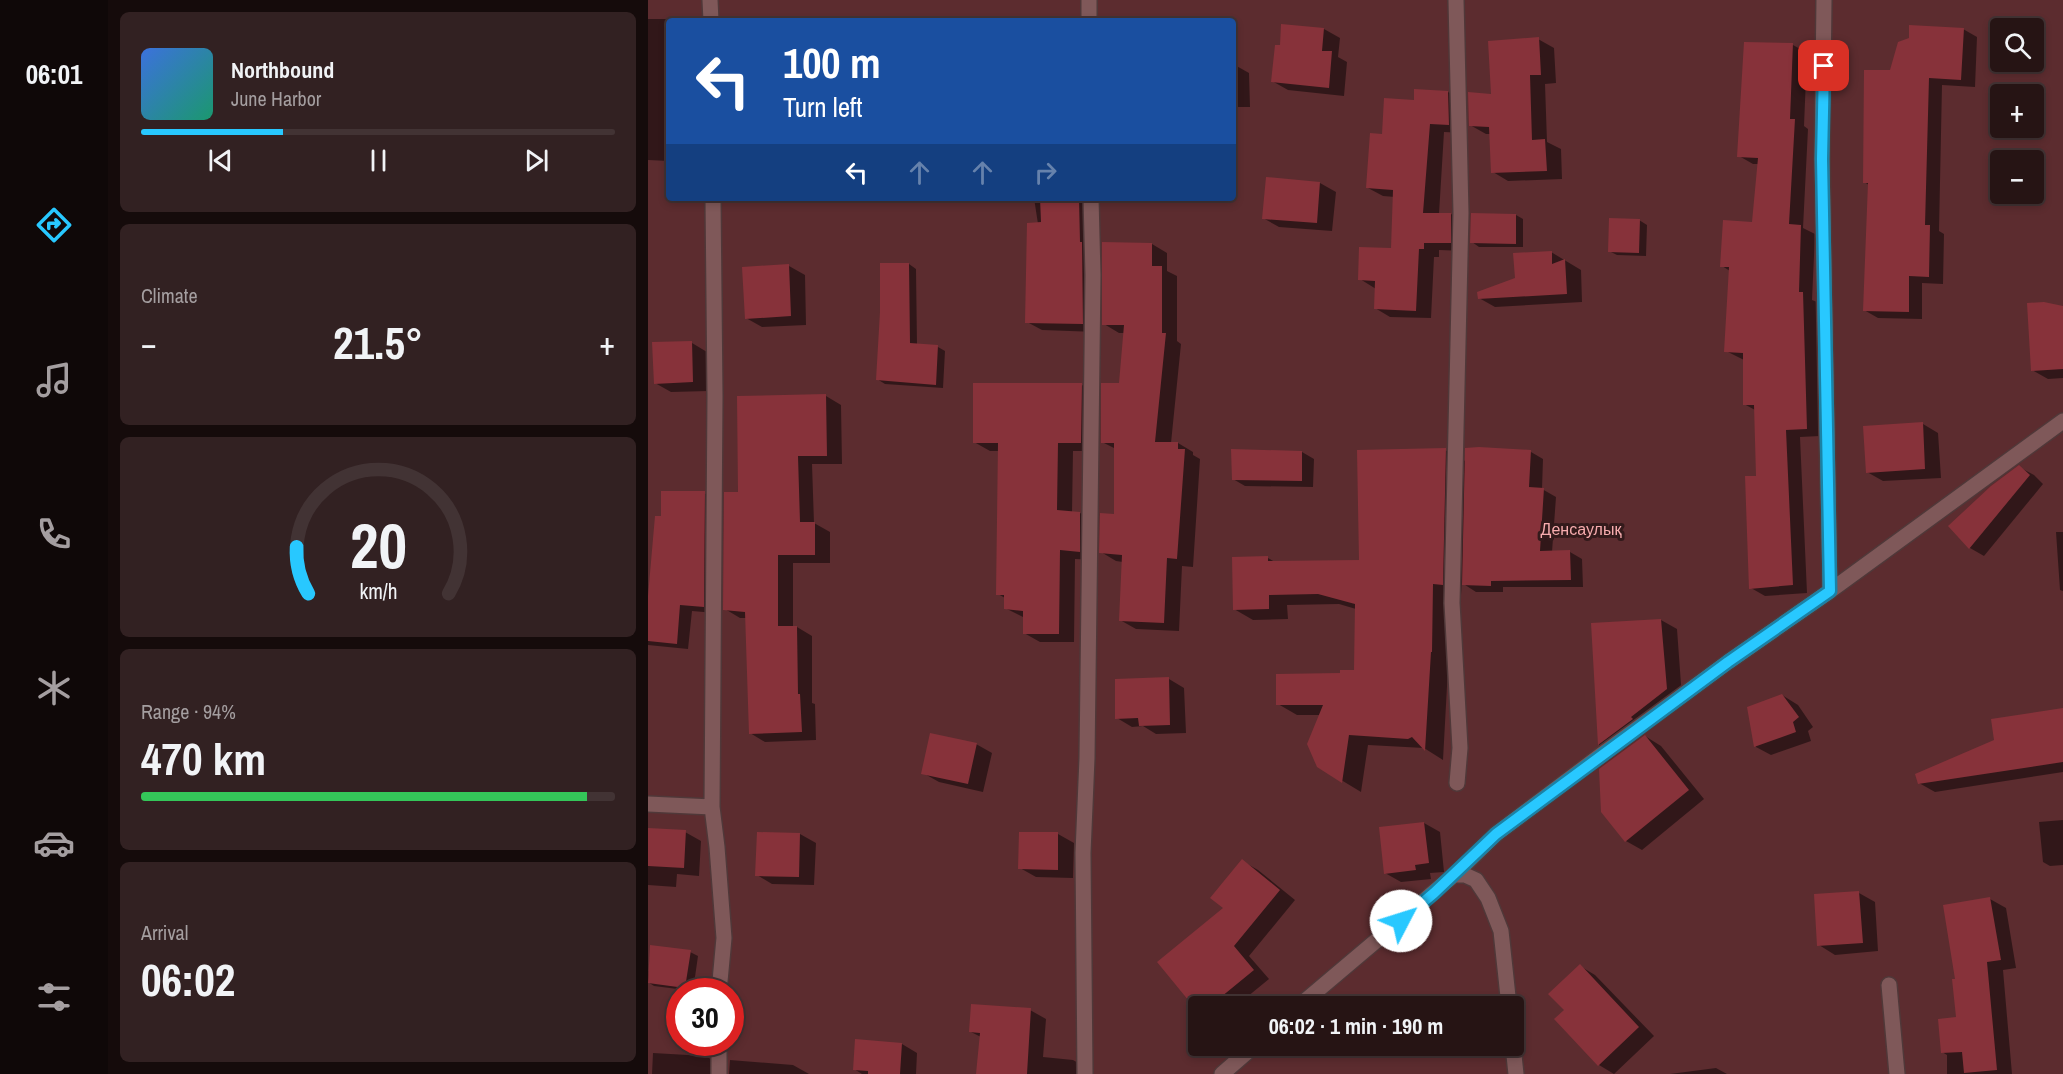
<!DOCTYPE html>
<meta charset="utf-8">
<style>
:root{--surface:#261414;--page:#322122;--text:#f1f3f6;--muted:#a49ea0;--line:#423334;--accent:#28c8ff}
body{margin:0;font-family:"Archivo Narrow",sans-serif;background:var(--page);color:var(--text);height:100vh;display:flex;flex-direction:column;font-size:22px;white-space:nowrap}
*{box-sizing:border-box;margin:0}
p{font-size:20px;color:var(--muted)}
.icon{flex:none;width:33px;height:33px;fill:none;stroke:currentColor;stroke-width:2;stroke-linecap:round;stroke-linejoin:round}
.map{position:relative;flex:1;overflow:hidden}
.details{display:flex;flex-direction:column;gap:12px;padding:12px;background:#150b0b;width:540px}
.details>*{flex:none}
.banner{position:absolute;left:18px;top:18px;width:570px;height:183px;border-radius:6px;box-shadow:0 3px 9px #0003,0 0 0 2px var(--line);background:#1a4fa0;color:#fff;overflow:hidden}
.tools{position:absolute;left:1342px;top:18px;display:grid;gap:12px}
.tools a{display:grid;place-items:center;width:54px;height:54px;border-radius:6px;background:var(--surface);box-shadow:0 3px 9px #0003,0 0 0 2px var(--line);font-size:30px}
.speed{position:absolute;left:18px;top:978px;display:flex;gap:12px;font-size:30px;font-weight:700;text-align:center}
.speed>*{display:grid;place-content:center;width:78px;height:78px;border-radius:50%;background:var(--surface);box-shadow:0 3px 9px #0003,0 0 0 2px var(--line);line-height:1}
.speed .limit{border:9px solid #d22;background:#fff;color:#111}
.pin{position:absolute;display:grid;place-items:center;width:51px;height:51px;color:#fff;margin:-26px;border-radius:12px;box-shadow:0 3px 9px #0006}
.me{position:absolute;width:66px;margin:-33px;rotate:50deg;stroke-linejoin:round;filter:drop-shadow(0 0 4px #0008)}
.turn{display:flex;align-items:center;gap:21px;height:126px;padding:0 18px;font-size:27px}
.turn .icon{width:78px;height:78px;stroke-width:2.5}
.turn b{display:block;font-size:42px;line-height:51px}
.lanes{display:flex;align-items:center;height:57px;padding:0 18px;background:#0003;justify-content:center;gap:30px;direction:ltr}
.lanes .off{opacity:.35}
.big{font-size:45px;font-weight:800;line-height:1.1}
.details .widget{flex:1;display:flex;flex-direction:column;justify-content:center;gap:9px;min-width:0;padding:0 21px;border-radius:9px;background:var(--page)}
.details .dial{align-items:center;gap:0}
.dial svg{height:156px;overflow:visible;fill:none;stroke:var(--line);stroke-width:7;stroke-linecap:round;text-anchor:middle}
.dial text{fill:var(--text);stroke:none}
.song{display:flex;align-items:center;gap:18px}
.cover{width:72px;height:72px;border-radius:9px;background:linear-gradient(135deg,hsl(220 70% 55%),hsl(160 70% 35%))}
.played{height:6px;border-radius:3px;background:linear-gradient(90deg,var(--accent) 30%,var(--line) 30%)}
.keys{display:flex;justify-content:space-around;direction:ltr}
.heat{display:flex;justify-content:space-between;align-items:center;font-size:33px;direction:ltr}
.charge{height:9px;border-radius:4px;background:linear-gradient(90deg,#34c759 94%,var(--line) 0)}
.trip{position:absolute;left:540px;top:996px;width:336px;height:60px;border-radius:6px;background:var(--surface);box-shadow:0 3px 9px #0003,0 0 0 2px var(--line);font-weight:800;line-height:60px;text-align:center}
main{display:flex;flex:1;min-height:0}
.tabs{display:flex;flex-direction:column;width:108px;justify-content:space-around;align-items:center;background:#0f0808;color:var(--muted)}
.tabs .icon{width:42px;height:42px}
.tabs .on{color:var(--accent)}
.tabs b{font-size:27px;color:var(--text)}
.map>svg:first-child{display:block}
</style>
<main>
<nav class="tabs">
<b>06:01</b>
<svg class="icon on" aria-label="directions" viewBox="0 0 24 24"><path d="M12 3l9 9-9 9-9-9zM9 14v-3h6M13 9l2 2-2 2"/></svg>
<svg class="icon" aria-label="music" viewBox="0 0 24 24"><path d="M9 18V5l10-2v13"/><circle cx="6" cy="18" r="3"/><circle cx="16" cy="16" r="3"/></svg>
<svg class="icon" aria-label="phone" viewBox="0 0 24 24"><path d="M5 4h4l2 5-3 2q2 4 5 5l2-3 5 2v4C11 20 4 13 5 4z"/></svg>
<svg class="icon" aria-label="climate" viewBox="0 0 24 24"><path d="M12 3v18M4 7l16 10M4 17L20 7"/></svg>
<svg class="icon" aria-label="car" viewBox="0 0 24 24"><path d="M5 17H2v-5l4-1 3-4h7l3 4 3 1v5h-3M9 17h6M6 11h13"/><circle cx="7" cy="17" r="2"/><circle cx="17" cy="17" r="2"/></svg>
<svg class="icon" aria-label="filters" viewBox="0 0 24 24"><path d="M4 7h16M4 17h16"/><circle cx="9" cy="7" r="2"/><circle cx="15" cy="17" r="2"/></svg>
</nav>
<section class="details">
<div class="widget">
<div class="song"><i class="cover"></i><div><b>Northbound</b><p>June Harbor</p></div></div>
<div class="played"></div>
<div class="keys"><svg class="icon" aria-label="previous" viewBox="0 0 24 24"><path d="M18 5L8 12l10 7zM5 5v14"/></svg><svg class="icon" aria-label="pause" viewBox="0 0 24 24"><path d="M8 5v14M16 5v14"/></svg><svg class="icon" aria-label="next" viewBox="0 0 24 24"><path d="M6 5l10 7-10 7zM19 5v14"/></svg></div>
</div>
<div class="widget"><p>Climate</p>
<div class="heat"><a>−</a><b class="big">21.5°</b><a>+</a></div>
</div>
<div class="widget dial"><svg viewBox="0 0 100 80">
<path d="M14 69A42 42 0 1 1 86 69"/>
<path d="M14 69A42 42 0 0 1 8 45" stroke="#28c8ff"/>
<text x="50" y="56" font-size="32" font-weight="700">20</text>
<text x="50" y="72" font-size="11">km/h</text>
</svg></div>
<div class="widget"><p>Range · 94%</p><b class="big">470 km</b><div class="charge"></div></div>
<div class="widget"><p>Arrival</p><b class="big">06:02</b></div>
</section>
<div class="map">
<svg width="1415" height="1074" viewBox="0 0 1415 1074">
<rect width="100%" height="100%" fill="#331a1b"/>
<!-- green -->
<path fill="#5c2c2f" fill-rule="evenodd" d="M 0,0 L 1415,0 L 1415,1074 L 0,1074 ZM 21,21 L 585,21 L 585,198 L 21,198 ZM 1353,28 L 1386,28 L 1386,62 L 1353,62 ZM 1353,94 L 1386,94 L 1386,128 L 1353,128 ZM 1353,160 L 1386,160 L 1386,194 L 1353,194 ZM 32,992 L 82,992 L 82,1042 L 32,1042 ZM 550,1006 L 866,1006 L 866,1046 L 550,1046 Z"/>
<!-- shadow -->
<path fill="#0007" d="M 391,18 L 397,21 L 366,21 L 367,20 Z
M 0,19 L 33,19 L 36,21 L 21,21 L 21,161 L 0,160 Z
M 635,26 L 676,29 L 692,38 L 690,57 L 699,62 L 696,96 L 640,90 L 624,81 L 633,47 Z
M 1315,29 L 1329,37 L 1327,87 L 1294,85 L 1291,231 L 1296,234 L 1295,284 L 1274,283 L 1274,319 L 1230,318 L 1216,310 L 1221,185 L 1216,182 L 1243,71 Z
M 890,39 L 906,48 L 908,83 L 897,84 L 899,142 L 913,149 L 914,179 L 860,181 L 845,172 L 843,134 L 838,134 L 822,125 Z
M 1098,43 L 1145,45 L 1159,53 L 1156,126 L 1160,129 L 1155,228 L 1167,234 L 1164,300 L 1169,302 L 1172,436 L 1152,437 L 1159,593 L 1117,596 L 1103,588 L 1109,477 L 1107,410 L 1096,404 L 1096,360 L 1078,351 L 1082,271 L 1074,266 L 1106,223 L 1111,164 L 1105,164 L 1091,156 Z
M 585,64 L 601,73 L 602,107 L 585,107 Z
M 800,92 L 815,101 L 816,133 L 796,132 L 791,214 L 803,214 L 818,223 L 817,251 L 791,250 L 791,257 L 786,257 L 783,318 L 742,317 L 727,308 L 728,289 L 712,279 L 744,249 L 747,197 L 735,196 L 720,188 L 735,135 L 767,101 Z
M 619,179 L 672,183 L 688,192 L 684,231 L 631,227 L 615,218 Z
M 386,198 L 445,198 L 449,332 L 394,330 L 379,322 L 390,224 Z
M 868,215 L 875,219 L 875,247 L 831,247 L 824,242 Z
M 991,220 L 999,225 L 998,256 L 969,255 L 961,251 Z
M 504,244 L 519,253 L 519,271 L 529,276 L 529,341 L 533,344 L 523,443 L 530,443 L 545,452 L 545,455 L 552,459 L 545,567 L 534,566 L 531,631 L 488,629 L 472,620 L 475,562 L 468,561 L 453,552 L 467,516 L 468,449 L 454,442 L 473,385 L 477,333 L 471,333 L 456,324 Z
M 903,252 L 933,270 L 934,302 L 847,307 L 831,298 L 868,279 Z
M 261,264 L 268,269 L 269,345 L 290,347 L 297,351 L 295,388 L 237,384 L 229,379 Z
M 141,266 L 157,275 L 158,325 L 114,327 L 98,318 Z
M 1415,309 L 1415,378 L 1400,379 L 1384,370 Z
M 44,343 L 59,352 L 61,391 L 23,392 L 7,383 Z
M 434,385 L 449,394 L 448,451 L 425,451 L 424,513 L 432,513 L 448,522 L 447,560 L 427,559 L 426,642 L 392,642 L 376,633 L 377,618 L 357,608 L 357,598 L 350,594 L 351,451 L 342,451 L 326,442 Z
M 178,396 L 193,405 L 194,464 L 164,464 L 166,523 L 182,532 L 182,563 L 145,563 L 145,627 L 149,627 L 164,636 L 164,703 L 167,704 L 168,740 L 117,742 L 102,733 L 99,618 L 92,618 L 77,609 L 92,493 Z
M 1275,424 L 1290,433 L 1293,478 L 1235,481 L 1219,472 Z
M 797,450 L 819,462 L 883,452 L 895,459 L 894,489 L 908,497 L 904,552 L 922,552 L 934,559 L 935,587 L 855,587 L 855,592 L 828,592 L 814,583 L 813,595 L 804,594 L 795,760 L 776,748 L 720,745 L 713,792 L 670,766 L 673,715 L 649,715 L 630,704 L 694,674 L 708,671 L 708,609 L 691,604 L 639,605 L 640,619 L 605,620 L 586,609 L 620,558 L 627,562 L 713,561 Z
M 654,452 L 666,459 L 665,487 L 597,486 L 585,479 Z
M 1371,467 L 1386,475 L 1395,484 L 1336,556 L 1322,548 L 1302,526 Z
M 56,493 L 68,500 L 67,613 L 44,611 L 40,649 L 0,645 L 0,606 L 14,517 Z
M 1408,532 L 1415,532 L 1415,591 L 1412,590 Z
M 1013,620 L 1029,629 L 1034,698 L 966,753 L 951,745 L 945,624 Z
M 521,679 L 536,688 L 538,733 L 508,734 L 495,726 L 484,727 L 469,718 Z
M 1134,695 L 1150,705 L 1165,727 L 1160,731 L 1163,741 L 1123,755 L 1108,747 L 1101,708 Z
M 1415,710 L 1415,772 L 1287,792 L 1271,783 Z
M 997,736 L 1013,746 L 1056,799 L 994,850 L 978,841 L 954,812 Z
M 328,744 L 344,753 L 335,792 L 291,782 L 275,773 Z
M 1415,820 L 1415,865 L 1402,866 L 1395,862 L 1391,822 Z
M 776,823 L 792,832 L 796,872 L 782,873 L 783,879 L 753,882 L 737,873 Z
M 0,830 L 37,832 L 53,841 L 51,876 L 29,874 L 28,887 L 0,885 Z
M 110,833 L 152,834 L 168,843 L 166,885 L 124,884 L 109,875 Z
M 410,834 L 426,843 L 425,878 L 388,877 L 372,868 Z
M 594,861 L 610,870 L 647,900 L 601,956 L 621,979 L 588,1006 L 550,1006 L 550,1010 L 511,963 L 578,908 Z
M 1211,893 L 1227,902 L 1230,951 L 1187,955 L 1171,945 Z
M 1342,899 L 1358,908 L 1368,968 L 1355,970 L 1364,1074 L 1299,1074 L 1299,1055 L 1294,1052 L 1309,1019 L 1309,980 Z
M 3,947 L 42,952 L 50,956 L 45,991 L 6,986 L 0,982 Z
M 932,966 L 947,975 L 1006,1036 L 966,1074 L 951,1065 L 918,1010 Z
M 382,1010 L 398,1019 L 395,1057 L 425,1060 L 441,1069 L 440,1074 L 329,1074 L 333,1037 L 323,1032 Z
M 254,1044 L 269,1053 L 268,1074 L 214,1074 L 206,1069 Z
M 5,1053 L 40,1055 L 61,1058 L 76,1067 L 77,1074 L 4,1074 Z
M 82,1060 L 145,1065 L 161,1074 L 81,1074 Z
M 1068,1068 L 1079,1074 L 1022,1074 Z"/>
<!-- building -->
<path fill="#87323a" d="M 633,24 L 676,28 L 674,51 L 684,51 L 681,88 L 623,82 L 627,45 L 632,45 Z
M 1261,25 L 1316,28 L 1313,80 L 1281,78 L 1277,225 L 1282,225 L 1281,277 L 1261,276 L 1261,312 L 1215,311 L 1220,183 L 1215,183 L 1216,70 L 1242,70 L 1250,42 L 1261,38 Z
M 891,37 L 893,75 L 882,75 L 884,140 L 897,139 L 899,171 L 843,173 L 841,127 L 821,126 L 820,92 L 843,94 L 840,41 Z
M 1096,42 L 1145,43 L 1142,119 L 1147,119 L 1141,224 L 1153,225 L 1151,292 L 1155,292 L 1159,429 L 1138,430 L 1145,585 L 1101,589 L 1097,476 L 1108,476 L 1106,405 L 1095,405 L 1095,353 L 1076,352 L 1081,267 L 1072,267 L 1075,220 L 1104,222 L 1110,158 L 1089,157 Z
M 766,89 L 800,91 L 801,125 L 782,124 L 775,213 L 803,213 L 803,243 L 776,243 L 776,249 L 771,249 L 768,311 L 726,309 L 727,281 L 710,280 L 711,247 L 743,248 L 745,190 L 718,188 L 722,133 L 734,134 L 736,98 L 766,100 Z
M 618,177 L 672,182 L 669,223 L 614,219 Z
M 392,198 L 431,198 L 432,242 L 434,242 L 435,324 L 377,323 L 379,223 L 393,222 Z
M 823,213 L 868,214 L 868,244 L 822,243 Z
M 961,218 L 992,219 L 991,253 L 960,252 Z
M 454,242 L 504,243 L 504,266 L 514,266 L 514,333 L 518,333 L 507,442 L 530,442 L 530,449 L 537,449 L 529,559 L 519,558 L 516,623 L 471,621 L 474,555 L 451,553 L 452,513 L 466,514 L 466,443 L 453,443 L 453,383 L 471,383 L 476,325 L 454,325 Z
M 904,251 L 904,264 L 917,259 L 919,294 L 830,299 L 829,292 L 867,278 L 865,253 Z
M 232,263 L 261,263 L 262,343 L 290,345 L 288,385 L 228,380 L 232,312 Z
M 141,264 L 143,316 L 97,319 L 94,267 Z
M 1396,302 L 1415,306 L 1415,369 L 1383,371 L 1379,303 Z
M 44,341 L 45,382 L 6,384 L 4,342 Z
M 325,383 L 434,383 L 433,443 L 410,443 L 409,510 L 432,512 L 432,552 L 412,550 L 411,634 L 375,634 L 375,611 L 356,609 L 356,595 L 348,595 L 350,443 L 325,443 Z
M 178,394 L 179,456 L 150,456 L 152,522 L 167,522 L 167,555 L 130,555 L 130,626 L 149,626 L 150,694 L 152,694 L 154,732 L 101,734 L 97,612 L 75,610 L 76,492 L 90,492 L 89,396 Z
M 1275,422 L 1277,469 L 1218,473 L 1215,426 Z
M 831,447 L 883,450 L 881,487 L 896,488 L 892,551 L 922,550 L 923,580 L 843,581 L 843,586 L 814,585 L 817,448 Z
M 798,448 L 795,585 L 785,584 L 784,652 L 783,652 L 777,751 L 764,737 L 760,739 L 701,735 L 694,783 L 669,767 L 659,744 L 675,705 L 628,705 L 628,674 L 692,673 L 692,670 L 706,670 L 707,604 L 670,594 L 621,595 L 621,609 L 585,610 L 584,557 L 620,556 L 620,561 L 711,560 L 709,450 Z
M 583,449 L 654,451 L 654,481 L 584,480 Z
M 1371,465 L 1382,475 L 1321,549 L 1300,526 L 1343,486 Z
M 13,491 L 57,491 L 56,607 L 32,605 L 29,644 L 0,641 L 0,596 L 7,516 L 13,516 Z
M 1013,619 L 1019,689 L 983,717 L 985,719 L 950,745 L 943,623 Z
M 521,677 L 522,725 L 491,726 L 490,718 L 467,719 L 467,679 Z
M 1134,694 L 1151,717 L 1145,722 L 1148,732 L 1106,747 L 1099,707 Z
M 1415,708 L 1415,762 L 1270,784 L 1267,774 L 1346,740 L 1343,719 Z
M 282,733 L 329,743 L 320,784 L 273,774 Z
M 997,735 L 1041,790 L 977,842 L 953,812 L 951,769 Z
M 776,822 L 781,863 L 767,865 L 768,870 L 736,874 L 731,827 Z
M 0,828 L 38,830 L 36,868 L 0,866 Z
M 109,832 L 152,833 L 151,877 L 107,876 Z
M 371,832 L 410,832 L 410,870 L 370,869 Z
M 594,859 L 632,890 L 586,946 L 606,970 L 562,1006 L 550,1006 L 550,1012 L 509,962 L 575,908 L 562,898 Z
M 1211,891 L 1215,943 L 1169,946 L 1166,894 Z
M 1342,897 L 1353,960 L 1339,962 L 1349,1070 L 1316,1073 L 1314,1052 L 1293,1053 L 1290,1019 L 1308,1017 L 1304,979 L 1307,979 L 1295,905 Z
M 2,945 L 43,950 L 37,988 L 0,983 Z
M 932,964 L 991,1027 L 950,1066 L 906,1019 L 916,1010 L 900,994 Z
M 323,1004 L 383,1008 L 379,1074 L 328,1074 L 332,1033 L 321,1032 Z
M 207,1039 L 254,1043 L 252,1074 L 220,1074 L 220,1071 L 205,1070 Z"/>
<g fill="none" stroke-linecap="round" stroke-linejoin="round">
<defs>
<path id="minor" d="M 62,0 L 63,21
M 441,0 L 441,21
M 808,0 L 813,213 L 804,603 L 812,748 L 809,783
M 1176,0 L 1174,159 L 1182,591
M 65,198 L 67,396 L 64,807 L 69,847 L 76,938 L 71,992
M 0,804 L 64,807
M 806,875 L 848,834 L 953,755 L 1080,662 L 1182,591 L 1415,421
M 1241,985 L 1249,1074
M 651,1006 L 806,875 L 817,875 L 828,880 L 840,898 L 853,931 L 861,1006
M 865,1046 L 868,1074
M 71,1074 L 71,1042
M 437,1074 L 435,853 L 439,758 L 445,275 L 443,198
M 574,1074 L 606,1046"/>
</defs>
<!-- minor casing -->
<use href="#minor" stroke="#503839" stroke-width="18"/>
<!-- minor -->
<use href="#minor" stroke="#7f5859" stroke-width="15"/>
</g>
<g fill="none" stroke-linecap="round" stroke-linejoin="round">
<defs>
<path id="route" d="M 753,921 L 786,893 L 848,834 L 1080,662 L 1182,591 L 1174,159 L 1176,66"/>
</defs>
<!-- route casing -->
<use href="#route" stroke="#1a82a6" stroke-width="15"/>
<!-- route -->
<use href="#route" stroke="#28c8ff" stroke-width="10"/>
</g>
<g text-anchor="middle" dominant-baseline="central" stroke-width="6" stroke-linejoin="round" paint-order="stroke">
<!-- park labels -->
<g font-size="16" fill="#f7acae" stroke="#331a1b">
<text x="933" y="529">Денсаулық</text>
</g>
</g>
</svg>
<div class="tools">
<a><svg class="icon" aria-label="search" viewBox="0 0 24 24"><circle cx="10" cy="10" r="6"/><path d="M15 15l6 6"/></svg></a>
<a>+</a>
<a>−</a>
</div>
<div class="speed"><div class="limit">30</div></div>
<div class="pin" style="left:1176px;top:66px;background:#d93025"><svg class="icon" aria-label="arrive" viewBox="0 0 24 24"><path d="M6 21V4h12l-3 4 3 4H6"/></svg></div>
<svg class="me" style="left:753px;top:921px" viewBox="-20 -20 40 40"><circle r="19" fill="#fff"/><path d="M0-13L10 11 0 6-10 11z" fill="#28c8ff"/></svg>
<div class="trip">06:02 · 1 min · 190 m</div>
<div class="banner">
<div class="turn"><svg class="icon" aria-label="left" viewBox="0 0 24 24"><path d="M17 20v-9H6M10 6l-5 5 5 5"/></svg><div><b>100 m</b>Turn left</div></div>
<div class="lanes"><svg class="icon" aria-label="left" viewBox="0 0 24 24"><path d="M17 20v-9H6M10 6l-5 5 5 5"/></svg><svg class="icon off" aria-label="ahead" viewBox="0 0 24 24"><path d="M12 20V5M6 11l6-6 6 6"/></svg><svg class="icon off" aria-label="ahead" viewBox="0 0 24 24"><path d="M12 20V5M6 11l6-6 6 6"/></svg><svg class="icon off" aria-label="right" viewBox="0 0 24 24"><path d="M7 20v-9h11M14 6l5 5-5 5"/></svg></div>
</div>
</div>
</main>
